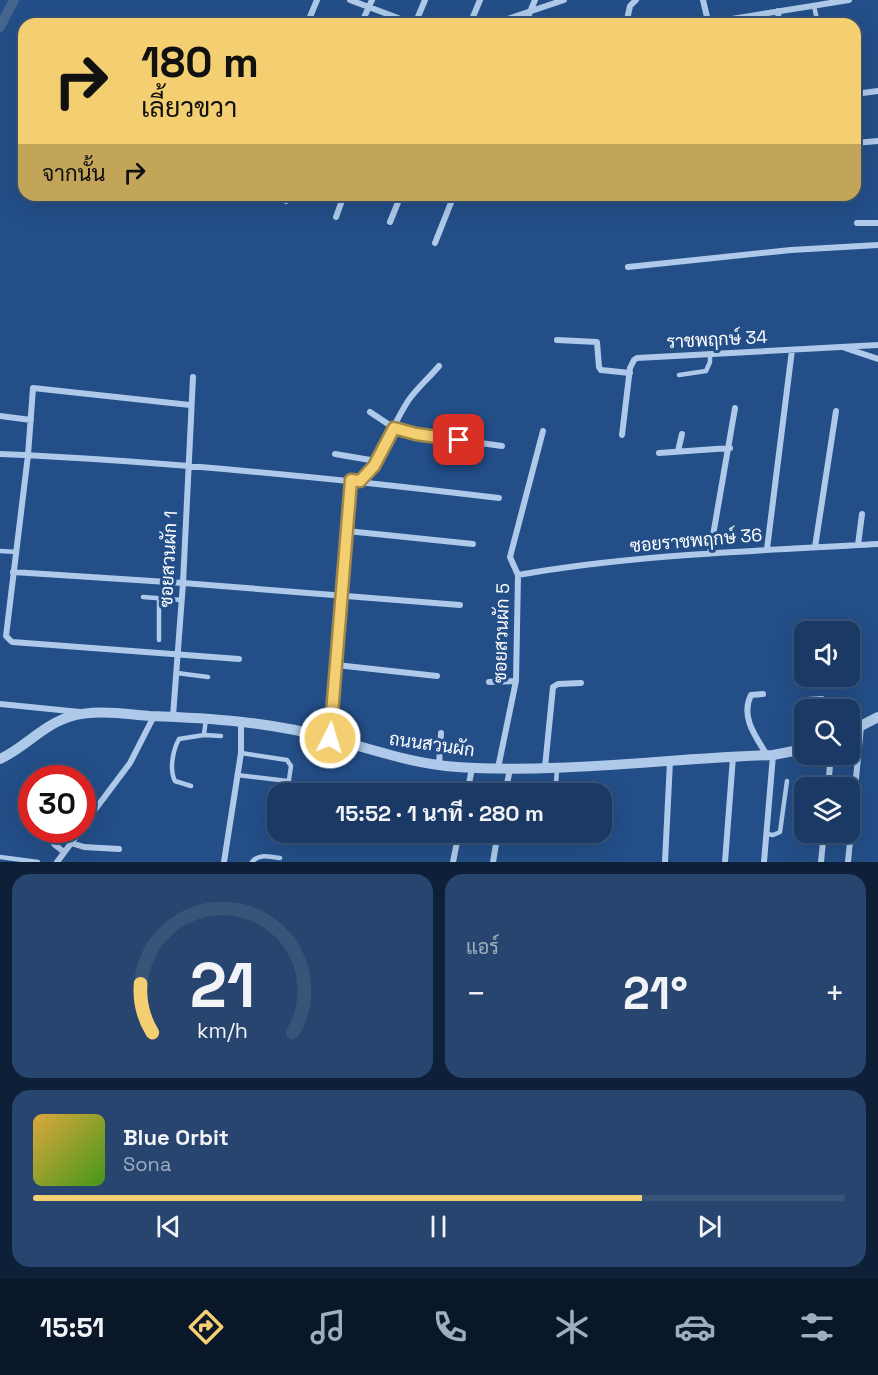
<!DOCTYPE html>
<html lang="th">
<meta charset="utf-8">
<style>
:root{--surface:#1a3a65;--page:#27456e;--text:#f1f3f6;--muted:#9fadbf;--line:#385479;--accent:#f4cf71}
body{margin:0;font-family:"Space Grotesk",Sarabun,sans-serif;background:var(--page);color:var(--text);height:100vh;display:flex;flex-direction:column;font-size:22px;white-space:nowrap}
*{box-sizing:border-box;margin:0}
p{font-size:20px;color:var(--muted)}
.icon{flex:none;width:33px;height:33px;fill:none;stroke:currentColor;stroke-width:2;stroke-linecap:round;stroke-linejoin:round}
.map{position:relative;height:862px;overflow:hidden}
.side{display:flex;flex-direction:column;gap:12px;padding:12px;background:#0e2038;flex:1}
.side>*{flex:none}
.top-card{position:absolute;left:18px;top:18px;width:843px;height:183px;border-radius:18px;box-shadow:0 6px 24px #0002,0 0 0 2px var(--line);background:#f4cf71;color:#111;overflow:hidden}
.tools{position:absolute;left:794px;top:621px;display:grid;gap:12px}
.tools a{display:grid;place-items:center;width:66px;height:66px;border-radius:12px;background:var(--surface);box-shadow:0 6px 24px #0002,0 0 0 2px var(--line);font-size:30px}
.speed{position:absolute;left:18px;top:765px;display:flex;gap:12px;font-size:30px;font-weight:700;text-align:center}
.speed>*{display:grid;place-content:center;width:78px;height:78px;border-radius:50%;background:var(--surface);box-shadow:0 6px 24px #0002,0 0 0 2px var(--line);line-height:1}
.speed .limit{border:9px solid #d22;background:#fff;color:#111}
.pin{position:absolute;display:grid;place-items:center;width:51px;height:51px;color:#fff;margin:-26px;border-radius:12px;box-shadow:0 3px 9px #0006}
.me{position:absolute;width:66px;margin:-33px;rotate:5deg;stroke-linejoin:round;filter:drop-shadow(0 0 4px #0008)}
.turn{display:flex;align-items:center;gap:21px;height:126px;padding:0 24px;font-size:27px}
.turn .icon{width:78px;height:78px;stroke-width:2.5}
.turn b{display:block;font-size:42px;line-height:51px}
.then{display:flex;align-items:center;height:57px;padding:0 24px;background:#0003;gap:12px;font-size:22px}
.big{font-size:45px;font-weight:700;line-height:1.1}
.side .tile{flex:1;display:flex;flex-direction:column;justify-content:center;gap:9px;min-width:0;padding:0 21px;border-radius:18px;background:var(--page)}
.side .dial{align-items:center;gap:0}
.dial svg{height:156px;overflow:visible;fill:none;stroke:var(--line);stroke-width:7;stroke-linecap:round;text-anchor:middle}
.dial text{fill:var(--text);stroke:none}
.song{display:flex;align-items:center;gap:18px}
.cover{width:72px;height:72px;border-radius:9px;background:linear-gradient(135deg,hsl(40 70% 55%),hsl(100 70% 35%))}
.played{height:6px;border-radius:3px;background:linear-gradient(90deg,var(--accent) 75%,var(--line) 75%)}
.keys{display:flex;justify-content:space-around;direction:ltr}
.heat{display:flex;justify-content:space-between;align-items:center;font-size:33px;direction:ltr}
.side .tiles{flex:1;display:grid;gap:12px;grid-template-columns:1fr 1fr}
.tile:last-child{grid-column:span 2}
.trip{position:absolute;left:267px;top:783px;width:345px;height:60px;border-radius:18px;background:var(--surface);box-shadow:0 6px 24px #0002,0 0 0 2px var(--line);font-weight:700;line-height:60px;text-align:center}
.tab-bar{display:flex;height:96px;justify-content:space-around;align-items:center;background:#0a1728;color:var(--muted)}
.tab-bar .icon{width:42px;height:42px}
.tab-bar .selected{color:var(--accent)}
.tab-bar b{font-size:27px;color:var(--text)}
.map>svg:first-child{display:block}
</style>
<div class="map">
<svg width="878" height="862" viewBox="0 0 878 862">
<rect width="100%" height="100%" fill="#234e87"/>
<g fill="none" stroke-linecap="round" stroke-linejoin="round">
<!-- canal -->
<path stroke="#46658e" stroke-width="10" d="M 0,27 L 14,0"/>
<!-- service -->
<path stroke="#aec9e9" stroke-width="4.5" d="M 814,6 L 818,24
M 679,375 L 706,371 L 710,362 L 710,354
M 0,551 L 17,552
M 143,597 L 182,600
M 159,598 L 159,640
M 177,673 L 208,677
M 204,735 L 206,718
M 241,753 L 287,760 L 291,766 L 287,793
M 557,768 L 556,785 L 562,794
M 237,775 L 288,781
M 191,786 L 175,781 C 169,769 173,750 179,739 L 204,735 L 221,736
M 767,834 L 773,835 L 780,832 L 787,781
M 0,857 L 38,862
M 252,862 C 259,853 270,857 280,858"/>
<!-- minor -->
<path stroke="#aec9e9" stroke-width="6" d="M 350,0 L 414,24
M 703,0 L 708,21 L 713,22 L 849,0
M 778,11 L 779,24
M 307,24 L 317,0
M 361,24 L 372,0
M 415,24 L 425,0
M 470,24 L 480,0
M 493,24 L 564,0
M 525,24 L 535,0
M 626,24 L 630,6 L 636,0
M 855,94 L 878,91
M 855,143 L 878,141
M 286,201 L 289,195
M 336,217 L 344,195
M 390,222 L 401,195
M 857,223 L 878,223
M 435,243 L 454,195
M 628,267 L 791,250 L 878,245
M 557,340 L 597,342 L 599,367 L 601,370 L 630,373
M 845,348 L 878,359
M 190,405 L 33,388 L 28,455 L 6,636 L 12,642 L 239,659
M 370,412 L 394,428 L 416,434 L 502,446
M 0,416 L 31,420
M 622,435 L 630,368 L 634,360 L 637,358 L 878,345
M 678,451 L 682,434
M 659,453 L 730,448
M 0,454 C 167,461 333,478 499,498
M 335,454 L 376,461
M 360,481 C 384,455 390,429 408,401 C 416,389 429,378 439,366
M 347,531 L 473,544
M 858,545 L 862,514
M 815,547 L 836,411
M 767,549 L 792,350
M 710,553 L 735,408
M 13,572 L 183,583 L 460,605
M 518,575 C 637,554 758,551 878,544
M 336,665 L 437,676
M 489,682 L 516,681
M 763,694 L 751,695 C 740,717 756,737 767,755
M 0,704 L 80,712
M 173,716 L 183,583 L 193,377
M 330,738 L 351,480
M 800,750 L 803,706 L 807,700 L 822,699
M 439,765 L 441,733
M 545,767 L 553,687 L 558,684 L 581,683
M 498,768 L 516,681 L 518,575 L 510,557 L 543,431
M 828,788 L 831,754
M 467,794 L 472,768
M 505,794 L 510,769
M 82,827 L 130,763 L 154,716
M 44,831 L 55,845 L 64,852
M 71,843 L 84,847 L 119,849
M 57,862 L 81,830
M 224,862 L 241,753 L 241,721
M 453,862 L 459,832
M 493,862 L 498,832
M 665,862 L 670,761
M 725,862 L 733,757
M 764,862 L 773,755
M 821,862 L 824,832
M 848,862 L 861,726"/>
<!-- tertiary -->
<path stroke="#aec9e9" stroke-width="10" d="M 849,732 L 878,717
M 0,759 C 24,748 43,725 69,717 C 94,709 124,714 150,716 C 211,718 270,722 329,738 C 372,749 412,764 457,767 C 562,774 668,758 773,755 L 804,749"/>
</g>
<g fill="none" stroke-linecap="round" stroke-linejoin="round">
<defs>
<path id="route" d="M 330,738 L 351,480 L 360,481 L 374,466 L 394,428 L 416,434 L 459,440"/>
</defs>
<!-- route casing -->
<use href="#route" stroke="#9f8749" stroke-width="15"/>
<!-- route -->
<use href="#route" stroke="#f4cf71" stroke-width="10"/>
</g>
<g text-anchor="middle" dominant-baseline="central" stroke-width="6" stroke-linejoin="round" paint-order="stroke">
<!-- street labels -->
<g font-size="18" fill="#fff" stroke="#234e87">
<text transform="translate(717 339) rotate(-3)">ราชพฤกษ์ 34</text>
<text transform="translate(696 540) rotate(-5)">ซอยราชพฤกษ์ 36</text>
<text transform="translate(168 559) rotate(-87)">ซอยสวนผัก 1</text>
<text transform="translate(501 633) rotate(-88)">ซอยสวนผัก 5</text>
<text transform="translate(432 744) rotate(8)">ถนนสวนผัก</text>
</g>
</g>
</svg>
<div class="tools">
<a><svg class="icon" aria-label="sound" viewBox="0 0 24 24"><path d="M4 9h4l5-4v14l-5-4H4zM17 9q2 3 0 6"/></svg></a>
<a><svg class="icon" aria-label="search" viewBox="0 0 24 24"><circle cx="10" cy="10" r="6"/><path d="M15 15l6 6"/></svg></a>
<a><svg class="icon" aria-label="layers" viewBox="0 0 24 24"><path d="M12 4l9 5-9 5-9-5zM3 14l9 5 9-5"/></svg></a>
</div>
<div class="speed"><div class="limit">30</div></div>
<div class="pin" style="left:459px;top:440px;background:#d93025"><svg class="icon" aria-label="arrive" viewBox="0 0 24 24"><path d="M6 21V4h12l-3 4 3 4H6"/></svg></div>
<svg class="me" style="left:330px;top:738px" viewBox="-20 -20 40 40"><circle r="17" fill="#f4cf71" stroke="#fff" stroke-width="3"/><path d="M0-11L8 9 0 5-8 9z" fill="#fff"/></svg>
<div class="trip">15:52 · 1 นาที · 280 m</div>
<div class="top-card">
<div class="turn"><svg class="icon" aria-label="right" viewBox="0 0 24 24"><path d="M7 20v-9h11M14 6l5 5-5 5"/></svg><div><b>180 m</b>เลี้ยวขวา</div></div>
<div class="then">จากนั้น<svg class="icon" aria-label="right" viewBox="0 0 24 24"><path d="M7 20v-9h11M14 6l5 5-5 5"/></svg></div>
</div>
</div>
<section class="side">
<div class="tiles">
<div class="tile dial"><svg viewBox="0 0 100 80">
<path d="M14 69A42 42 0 1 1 86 69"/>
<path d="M14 69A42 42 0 0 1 8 44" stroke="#f4cf71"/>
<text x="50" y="56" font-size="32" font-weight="700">21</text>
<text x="50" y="72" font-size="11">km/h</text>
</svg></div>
<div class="tile"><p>แอร์</p>
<div class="heat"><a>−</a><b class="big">21°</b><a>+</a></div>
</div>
<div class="tile">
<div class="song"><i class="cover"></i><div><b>Blue Orbit</b><p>Sona</p></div></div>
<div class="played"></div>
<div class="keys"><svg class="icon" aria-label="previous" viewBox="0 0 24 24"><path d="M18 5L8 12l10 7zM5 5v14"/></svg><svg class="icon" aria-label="pause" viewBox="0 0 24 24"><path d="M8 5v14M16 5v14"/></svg><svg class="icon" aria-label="next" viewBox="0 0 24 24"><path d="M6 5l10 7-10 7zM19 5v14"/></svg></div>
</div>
</div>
</section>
<nav class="tab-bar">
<b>15:51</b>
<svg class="icon selected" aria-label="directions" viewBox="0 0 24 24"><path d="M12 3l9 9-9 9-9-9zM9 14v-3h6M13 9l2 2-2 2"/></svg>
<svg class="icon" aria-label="music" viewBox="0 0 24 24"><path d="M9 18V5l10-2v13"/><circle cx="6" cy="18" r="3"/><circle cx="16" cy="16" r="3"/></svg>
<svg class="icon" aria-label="phone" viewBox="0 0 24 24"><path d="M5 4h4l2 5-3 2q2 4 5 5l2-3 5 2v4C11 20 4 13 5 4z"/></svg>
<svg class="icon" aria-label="climate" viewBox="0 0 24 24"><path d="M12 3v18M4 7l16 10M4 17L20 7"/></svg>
<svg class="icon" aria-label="car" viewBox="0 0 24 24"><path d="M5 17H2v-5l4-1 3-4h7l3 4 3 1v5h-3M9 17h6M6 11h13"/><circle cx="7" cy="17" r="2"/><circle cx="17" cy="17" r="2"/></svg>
<svg class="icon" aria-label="filters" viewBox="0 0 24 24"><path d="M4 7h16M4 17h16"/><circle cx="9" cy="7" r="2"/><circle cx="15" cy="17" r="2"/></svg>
</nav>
